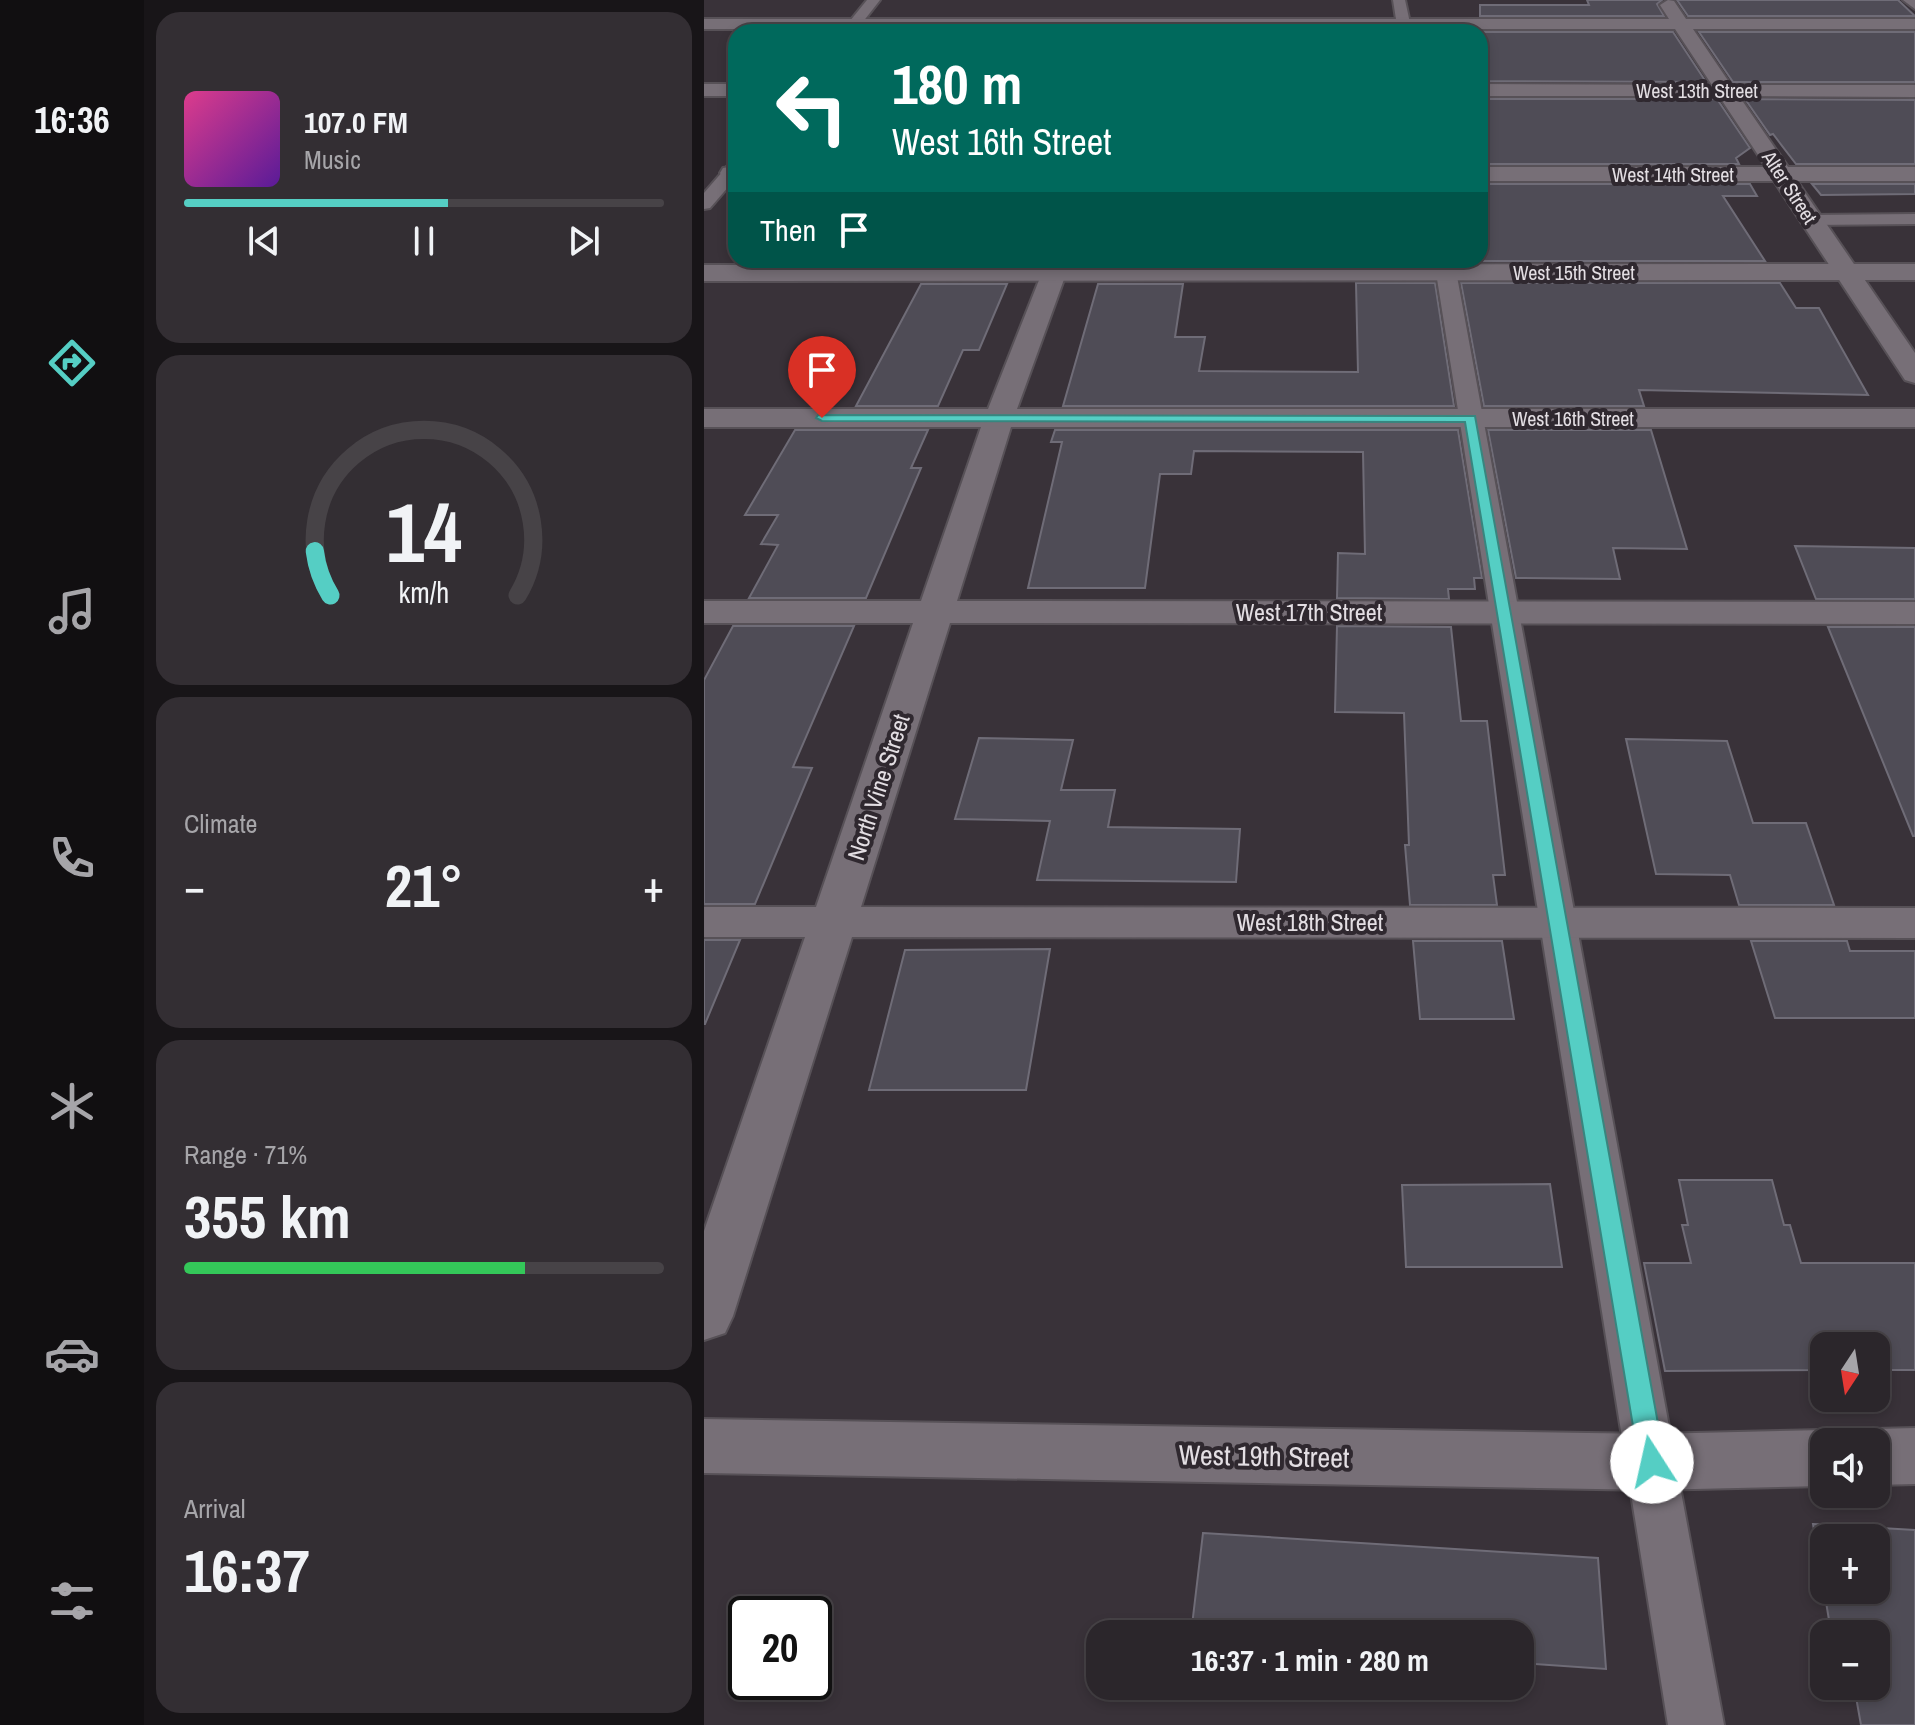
<!DOCTYPE html>
<meta charset="utf-8">
<style>
:root{--surface:#2b262b;--page:#332e33;--text:#f1f3f6;--muted:#a6a5a9;--line:#474347;--accent:#55cec4}
body{margin:0;font-family:"Archivo Narrow",sans-serif;background:var(--page);color:var(--text);height:100vh;display:flex;flex-direction:column;font-size:30px;white-space:nowrap}
*{box-sizing:border-box;margin:0}
p{font-size:26px;color:var(--muted)}
.icon{flex:none;width:44px;height:44px;fill:none;stroke:currentColor;stroke-width:2;stroke-linecap:round;stroke-linejoin:round}
.map{position:relative;flex:1;overflow:hidden}
.sheet{display:flex;flex-direction:column;gap:12px;padding:12px;background:#181518;width:560px}
.sheet>*{flex:none}
.guide{position:absolute;left:24px;top:24px;width:760px;height:244px;border-radius:24px;box-shadow:0 4px 12px #0003,0 0 0 2px var(--line);background:#00695c;color:#fff;overflow:hidden}
.needle{width:52px;rotate:192deg}
.tools{position:absolute;left:1106px;top:1332px;display:grid;gap:16px}
.tools a{display:grid;place-items:center;width:80px;height:80px;border-radius:16px;background:var(--surface);box-shadow:0 4px 12px #0003,0 0 0 2px var(--line);font-size:40px}
.speed{position:absolute;left:24px;top:1596px;display:flex;gap:16px;font-size:40px;font-weight:700;text-align:center}
.speed>*{display:grid;place-content:center;width:104px;height:104px;border-radius:50%;background:var(--surface);box-shadow:0 4px 12px #0003,0 0 0 2px var(--line);line-height:1}
.speed .limit{border:4px solid #111;border-radius:12px;background:#fff;color:#111}
.pin{position:absolute;display:grid;place-items:center;width:68px;height:68px;color:#fff;margin:-82px -34px;border-radius:50% 50% 50% 0;rotate:-45deg;box-shadow:0 0 8px #0007}
.pin .icon{rotate:45deg}
.me{position:absolute;width:88px;margin:-44px;rotate:350deg;stroke-linejoin:round;filter:drop-shadow(0 0 6px #0008)}
.turn{display:flex;align-items:center;gap:28px;height:168px;padding:0 32px;font-size:36px}
.turn .icon{width:104px;height:104px;stroke-width:2.5}
.turn b{display:block;font-size:56px;line-height:68px}
.then{display:flex;align-items:center;height:76px;padding:0 32px;background:#0003;gap:16px;font-size:30px}
.big{font-size:60px;font-weight:800;line-height:1.1}
.sheet .card{flex:1;display:flex;flex-direction:column;justify-content:center;gap:12px;min-width:0;padding:0 28px;border-radius:24px;background:var(--page)}
.sheet .dial{align-items:center;gap:0}
.dial svg{height:208px;overflow:visible;fill:none;stroke:var(--line);stroke-width:7;stroke-linecap:round;text-anchor:middle}
.dial text{fill:var(--text);stroke:none}
.song{display:flex;align-items:center;gap:24px}
.cover{width:96px;height:96px;border-radius:12px;background:linear-gradient(135deg,hsl(330 70% 55%),hsl(270 70% 35%))}
.played{height:8px;border-radius:4px;background:linear-gradient(90deg,var(--accent) 55%,var(--line) 55%)}
.keys{display:flex;justify-content:space-around;direction:ltr}
.heat{display:flex;justify-content:space-between;align-items:center;font-size:44px;direction:ltr}
.charge{height:12px;border-radius:6px;background:linear-gradient(90deg,#34c759 71%,var(--line) 0)}
.trip{position:absolute;left:382px;top:1620px;width:448px;height:80px;border-radius:24px;background:var(--surface);box-shadow:0 4px 12px #0003,0 0 0 2px var(--line);font-weight:800;line-height:80px;text-align:center}
main{display:flex;flex:1;min-height:0}
.dock{display:flex;flex-direction:column;width:144px;justify-content:space-around;align-items:center;background:#110f11;color:var(--muted)}
.dock .icon{width:56px;height:56px}
.dock .current{color:var(--accent)}
.dock b{font-size:36px;color:var(--text)}
.map>svg:first-child{display:block}
</style>
<main>
<nav class="dock">
<b>16:36</b>
<svg class="icon current" aria-label="directions" viewBox="0 0 24 24"><path d="M12 3l9 9-9 9-9-9zM9 14v-3h6M13 9l2 2-2 2"/></svg>
<svg class="icon" aria-label="music" viewBox="0 0 24 24"><path d="M9 18V5l10-2v13"/><circle cx="6" cy="18" r="3"/><circle cx="16" cy="16" r="3"/></svg>
<svg class="icon" aria-label="phone" viewBox="0 0 24 24"><path d="M5 4h4l2 5-3 2q2 4 5 5l2-3 5 2v4C11 20 4 13 5 4z"/></svg>
<svg class="icon" aria-label="climate" viewBox="0 0 24 24"><path d="M12 3v18M4 7l16 10M4 17L20 7"/></svg>
<svg class="icon" aria-label="car" viewBox="0 0 24 24"><path d="M5 17H2v-5l4-1 3-4h7l3 4 3 1v5h-3M9 17h6M6 11h13"/><circle cx="7" cy="17" r="2"/><circle cx="17" cy="17" r="2"/></svg>
<svg class="icon" aria-label="filters" viewBox="0 0 24 24"><path d="M4 7h16M4 17h16"/><circle cx="9" cy="7" r="2"/><circle cx="15" cy="17" r="2"/></svg>
</nav>
<section class="sheet">
<div class="card">
<div class="song"><i class="cover"></i><div><b>107.0 FM</b><p>Music</p></div></div>
<div class="played"></div>
<div class="keys"><svg class="icon" aria-label="previous" viewBox="0 0 24 24"><path d="M18 5L8 12l10 7zM5 5v14"/></svg><svg class="icon" aria-label="pause" viewBox="0 0 24 24"><path d="M8 5v14M16 5v14"/></svg><svg class="icon" aria-label="next" viewBox="0 0 24 24"><path d="M6 5l10 7-10 7zM19 5v14"/></svg></div>
</div>
<div class="card dial"><svg viewBox="0 0 100 80">
<path d="M14 69A42 42 0 1 1 86 69"/>
<path d="M14 69A42 42 0 0 1 8 52" stroke="#55cec4"/>
<text x="50" y="56" font-size="32" font-weight="700">14</text>
<text x="50" y="72" font-size="11">km/h</text>
</svg></div>
<div class="card"><p>Climate</p>
<div class="heat"><a>−</a><b class="big">21°</b><a>+</a></div>
</div>
<div class="card"><p>Range · 71%</p><b class="big">355 km</b><div class="charge"></div></div>
<div class="card"><p>Arrival</p><b class="big">16:37</b></div>
</section>
<div class="map">
<svg width="1211" height="1725" viewBox="0 0 1211 1725">
<rect width="100%" height="100%" fill="#393239"/>
<!-- building -->
<path fill="#4f4c56" stroke="#6f6c77" stroke-width="2" fill-rule="evenodd" d="M 883,0 L 958,0 L 953,4 L 960,16 L 776,16 L 776,5 L 885,5 Z
M 973,0 L 1194,0 L 1211,16 L 984,16 Z
M 776,32 L 969,32 L 1002,82 L 776,81 Z
M 995,32 L 1211,32 L 1211,82 L 1029,82 Z
M 776,99 L 1013,99 L 1046,148 L 1032,158 L 1035,164 L 776,164 Z
M 1041,99 L 1211,100 L 1211,164 L 1092,164 L 1069,134 L 1066,135 Z
M 776,184 L 1046,184 L 1053,196 L 1019,196 L 1061,261 L 753,261 L 776,260 Z
M 1108,184 L 1211,184 L 1211,194 L 1117,195 Z
M 652,283 L 731,283 L 750,406 L 359,406 L 394,284 L 479,284 L 471,337 L 501,337 L 495,371 L 654,372 Z
M 757,283 L 1076,283 L 1092,308 L 1115,308 L 1164,395 L 935,390 L 940,406 L 780,406 Z
M 217,284 L 303,284 L 275,350 L 259,350 L 234,406 L 152,406 Z
M 91,430 L 224,430 L 207,468 L 217,468 L 162,598 L 45,598 L 74,545 L 57,544 L 74,515 L 41,515 Z
M 351,430 L 754,430 L 778,578 L 770,578 L 771,589 L 744,589 L 745,599 L 633,598 L 634,553 L 661,554 L 659,452 L 490,451 L 487,474 L 456,474 L 441,588 L 324,588 L 358,442 L 347,442 Z
M 784,430 L 947,430 L 983,549 L 909,548 L 916,579 L 812,578 Z
M 1091,546 L 1211,548 L 1211,599 L 1112,599 Z
M 29,626 L 150,626 L 89,767 L 108,768 L 51,904 L 0,904 L 0,680 Z
M 633,626 L 747,627 L 757,721 L 783,721 L 801,875 L 789,875 L 793,905 L 706,905 L 701,845 L 705,845 L 700,713 L 631,712 Z
M 1124,627 L 1211,627 L 1211,836 L 1209,836 Z
M 275,738 L 369,740 L 357,790 L 411,790 L 404,827 L 536,829 L 532,882 L 333,880 L 346,821 L 251,819 Z
M 922,739 L 1023,741 L 1049,823 L 1102,823 L 1130,905 L 1035,905 L 1026,875 L 952,874 Z
M 0,940 L 36,940 L 1,1024 L 0,1024 Z
M 709,941 L 798,941 L 810,1019 L 716,1019 Z
M 1047,941 L 1143,941 L 1146,951 L 1211,951 L 1211,1018 L 1071,1018 Z
M 346,949 L 322,1090 L 165,1090 L 201,950 Z
M 975,1180 L 1068,1180 L 1080,1225 L 1086,1225 L 1097,1263 L 1211,1263 L 1211,1370 L 1172,1370 L 1172,1346 L 1120,1346 L 1120,1370 L 961,1371 L 940,1263 L 987,1263 L 978,1225 L 984,1225 Z
M 846,1184 L 858,1267 L 702,1267 L 698,1185 Z
M 1109,1524 L 1211,1530 L 1211,1725 L 1157,1725 L 1150,1686 L 1172,1686 L 1172,1634 L 1141,1634 L 1139,1621 L 1125,1620 ZM 1120,1538 L 1172,1538 L 1172,1590 L 1120,1590 Z
M 499,1533 L 894,1558 L 902,1669 L 816,1663 L 816,1634 L 487,1634 Z"/>
<g fill="none" stroke-linecap="round" stroke-linejoin="round">
<defs>
<path id="service" d="M 163,0 L 176,0 L 151,32 L 137,32 Z
M 689,0 L 701,0 L 708,32 L 694,32 Z
M 1199,0 L 1211,0 L 1211,9 Z
M 32,162 L 32,178 L 6,208 L 0,209 L 0,193 L 26,163 Z
M 1211,214 L 1211,224 L 1107,225 L 1098,220 L 1107,215 Z
M 730,260 L 750,260 L 1020,1725 L 964,1725 Z"/>
<path id="minor" d="M 964,0 L 970,1 L 982,19 L 1211,19 L 1211,29 L 989,29 L 1027,85 L 1211,85 L 1211,97 L 1035,96 L 1084,167 L 1211,167 L 1211,181 L 1093,181 L 1211,353 L 1211,383 L 1201,380 L 1070,181 L 776,181 L 776,167 L 1062,167 L 1015,96 L 776,96 L 776,84 L 1008,85 L 971,29 L 0,29 L 0,19 L 965,19 L 956,5 Z
M 0,84 L 32,84 L 32,96 L 0,96 Z
M 32,166 L 32,180 L 19,178 L 16,173 L 19,168 Z
M 343,260 L 367,260 L 313,409 L 1211,409 L 1211,427 L 307,427 L 253,601 L 1211,602 L 1211,624 L 246,623 L 157,907 L 1211,908 L 1211,938 L 148,937 L 29,1316 L 21,1333 L 0,1340 L 0,1231 L 101,937 L 0,937 L 0,907 L 112,907 L 209,623 L 0,623 L 0,601 L 217,601 L 277,427 L 0,427 L 0,409 L 284,409 Z
M 0,1419 L 948,1434 L 1120,1430 L 1142,1438 L 1144,1442 L 1120,1442 L 1120,1486 L 948,1490 L 0,1473 Z
M 1211,1428 L 1211,1484 L 1172,1485 L 1172,1442 L 1148,1442 L 1150,1437 L 1172,1429 Z"/>
<path id="secondary" d="M 1211,264 L 1211,280 L 0,281 L 0,265 Z"/>
</defs>
<!-- service casing -->
<use href="#service" stroke="#575157" stroke-width="4"/>
<!-- minor casing -->
<use href="#minor" stroke="#575157" stroke-width="4"/>
<!-- secondary casing -->
<use href="#secondary" stroke="#575157" stroke-width="4"/>
<!-- service -->
<use href="#service" fill="#776f77" fill-rule="evenodd"/>
<!-- minor -->
<use href="#minor" fill="#776f77" fill-rule="evenodd"/>
<!-- secondary -->
<use href="#secondary" fill="#776f77" fill-rule="evenodd"/>
</g>
<!-- route -->
<path fill="#55cec4" stroke="#37867f" stroke-width="2" d="M 114,415 L 771,416 L 961,1462 L 957,1471 L 948,1474 L 939,1471 L 935,1462 L 761,422 L 118,421 L 112,418 Z"/>
<g text-anchor="middle" dominant-baseline="central" stroke-width="8" stroke-linejoin="round" paint-order="stroke">
<!-- far-street labels -->
<g font-size="20" fill="#e3dee3" stroke="#2f282f">
<text x="993" y="90">West 13th Street</text>
<text x="969" y="174">West 14th Street</text>
<text transform="translate(1086 187) rotate(57)">Alter Street</text>
<text x="870" y="272">West 15th Street</text>
<text x="869" y="418">West 16th Street</text>
</g>
<!-- street labels -->
<g font-size="24" fill="#e3dee3" stroke="#2f282f">
<text x="605" y="612">West 17th Street</text>
<text transform="translate(174 787) rotate(-72)">North Vine Street</text>
<text x="606" y="922">West 18th Street</text>
</g>
<!-- near-street labels -->
<g font-size="28" fill="#e3dee3" stroke="#2f282f">
<text transform="translate(560 1456) rotate(1)">West 19th Street</text>
</g>
</g>
</svg>
<div class="tools">
<a><svg class="needle" viewBox="-14 -14 28 28"><path d="M0-13l5 13h-10z" fill="#e53935"/><path d="M0 13l5-13h-10z" fill="#a6a5a9"/></svg></a>
<a><svg class="icon" aria-label="sound" viewBox="0 0 24 24"><path d="M4 9h4l5-4v14l-5-4H4zM17 9q2 3 0 6"/></svg></a>
<a>+</a>
<a>−</a>
</div>
<div class="speed"><div class="limit">20</div></div>
<div class="pin" style="left:118px;top:418px;background:#d93025"><svg class="icon" aria-label="arrive" viewBox="0 0 24 24"><path d="M6 21V4h12l-3 4 3 4H6"/></svg></div>
<svg class="me" style="left:948px;top:1462px" viewBox="-20 -20 40 40"><circle r="19" fill="#fff"/><path d="M0-13L10 11 0 6-10 11z" fill="#55cec4"/></svg>
<div class="trip">16:37 · 1 min · 280 m</div>
<div class="guide">
<div class="turn"><svg class="icon" aria-label="left" viewBox="0 0 24 24"><path d="M17 20v-9H6M10 6l-5 5 5 5"/></svg><div><b>180 m</b>West 16th Street</div></div>
<div class="then">Then<svg class="icon" aria-label="arrive" viewBox="0 0 24 24"><path d="M6 21V4h12l-3 4 3 4H6"/></svg></div>
</div>
</div>
</main>
